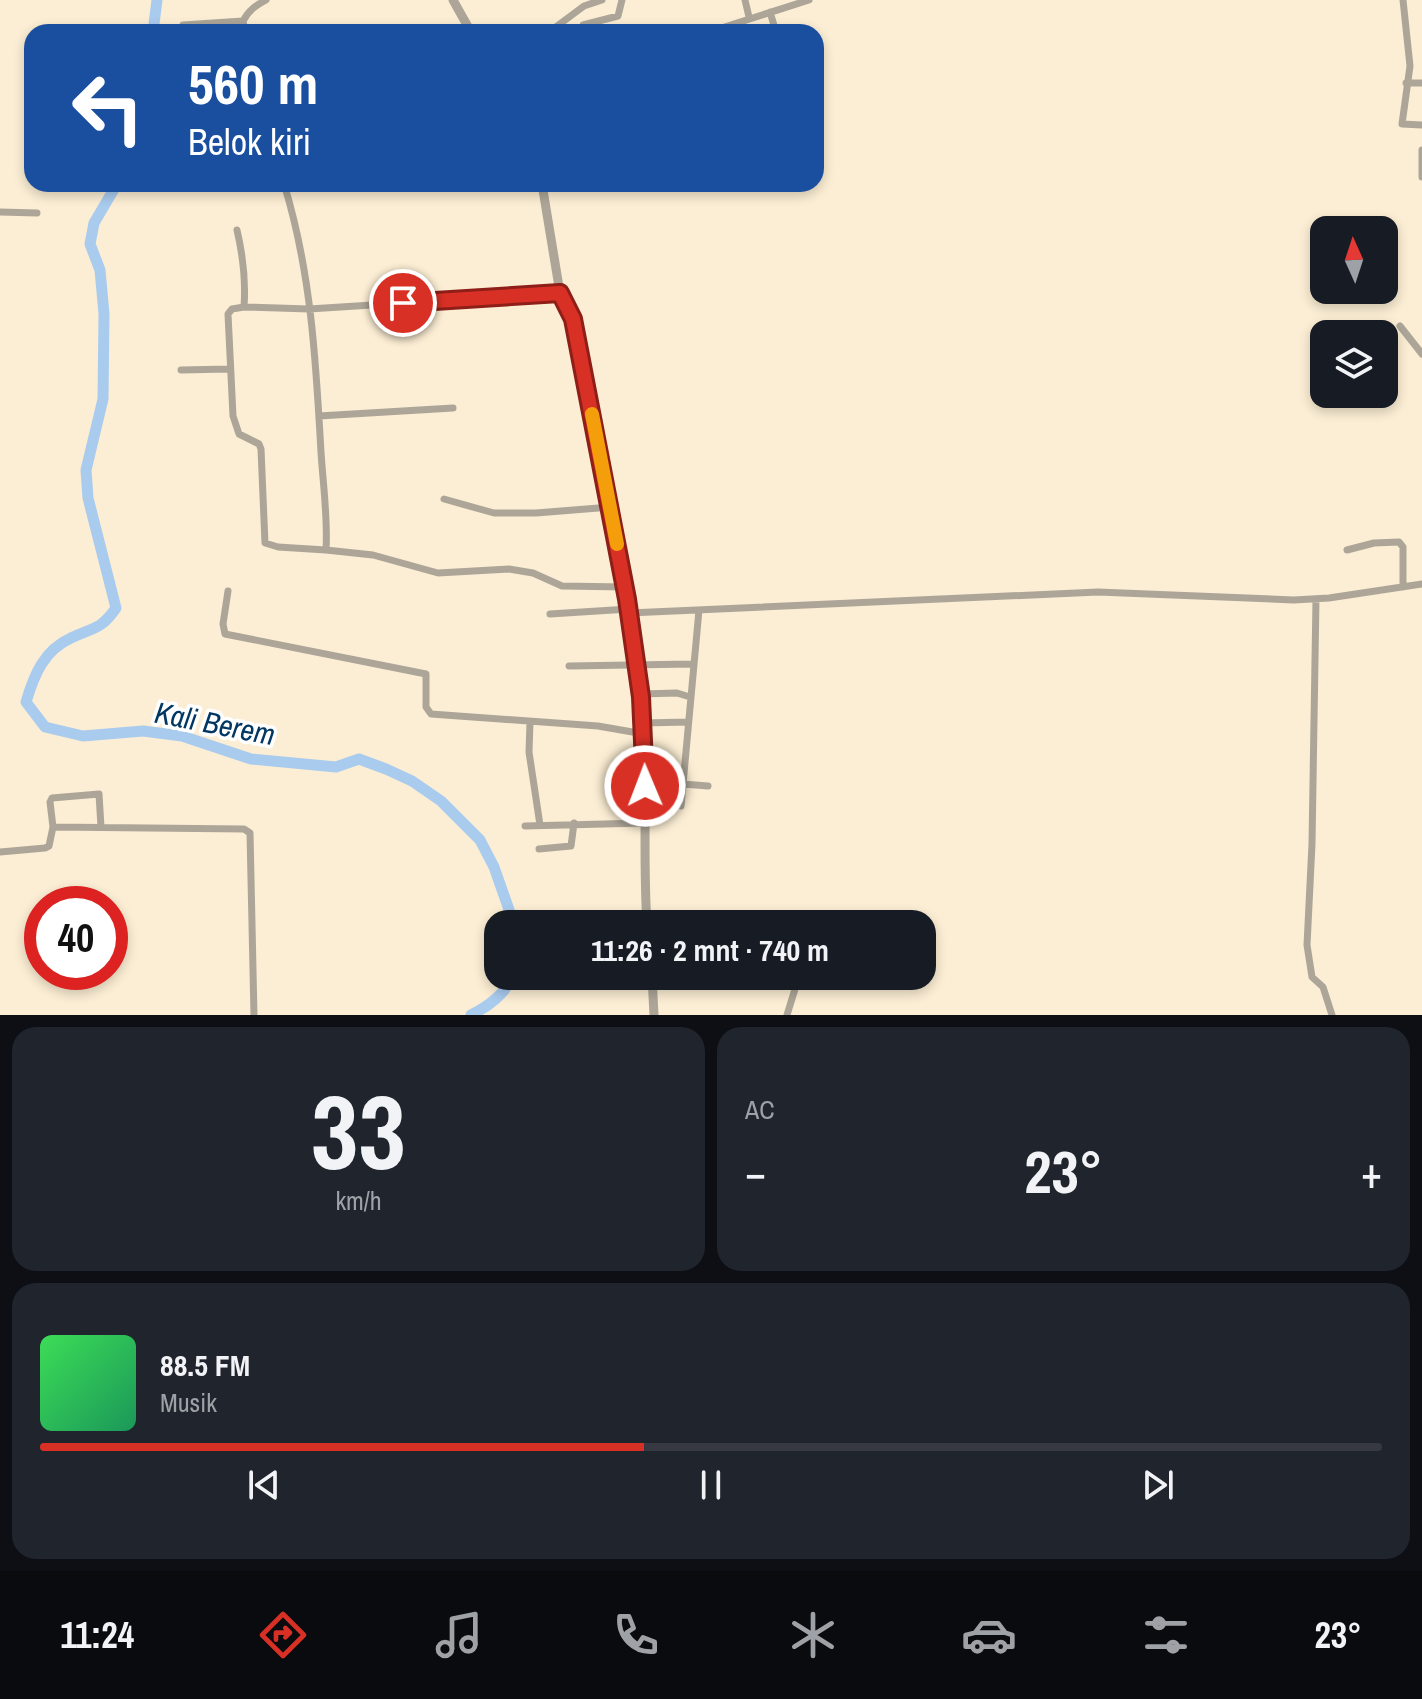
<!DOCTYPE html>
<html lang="id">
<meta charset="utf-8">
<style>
:root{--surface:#171b24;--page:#20242c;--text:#f1f3f6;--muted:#9ea1a6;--line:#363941;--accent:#d93025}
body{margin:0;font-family:"Archivo Narrow",sans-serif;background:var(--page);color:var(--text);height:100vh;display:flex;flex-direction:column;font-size:30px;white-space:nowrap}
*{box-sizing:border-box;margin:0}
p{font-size:26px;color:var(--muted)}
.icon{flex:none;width:44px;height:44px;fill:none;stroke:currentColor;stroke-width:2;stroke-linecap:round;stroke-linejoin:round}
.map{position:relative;height:1015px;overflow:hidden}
.sheet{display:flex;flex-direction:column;gap:12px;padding:12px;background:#0d0f14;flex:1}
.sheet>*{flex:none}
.top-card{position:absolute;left:24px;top:24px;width:800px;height:168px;border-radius:24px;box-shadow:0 4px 12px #0003;background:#1a4fa0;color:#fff;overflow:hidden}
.needle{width:52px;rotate:357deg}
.buttons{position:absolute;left:1310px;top:216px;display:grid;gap:16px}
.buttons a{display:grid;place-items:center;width:88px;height:88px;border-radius:16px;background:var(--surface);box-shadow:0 4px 12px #0003;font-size:40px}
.speed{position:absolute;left:24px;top:886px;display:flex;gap:16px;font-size:40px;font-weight:700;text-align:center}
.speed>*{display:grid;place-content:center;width:104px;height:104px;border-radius:50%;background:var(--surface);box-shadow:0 4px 12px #0003;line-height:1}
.speed .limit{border:12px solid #d22;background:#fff;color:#111}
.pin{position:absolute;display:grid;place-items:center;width:68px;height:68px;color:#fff;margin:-34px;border:4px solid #fff;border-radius:50%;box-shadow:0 2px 8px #0007}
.me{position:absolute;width:88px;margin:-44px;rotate:359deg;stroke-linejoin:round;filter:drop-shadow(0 0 6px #0008)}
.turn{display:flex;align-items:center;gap:28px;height:168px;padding:0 32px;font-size:36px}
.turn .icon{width:104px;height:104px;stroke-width:2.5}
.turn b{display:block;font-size:56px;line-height:68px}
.big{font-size:60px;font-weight:700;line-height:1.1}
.sheet .widget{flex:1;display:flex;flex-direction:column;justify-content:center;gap:12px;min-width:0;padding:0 28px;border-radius:24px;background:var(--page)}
.sheet .dial{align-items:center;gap:0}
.dial b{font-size:104px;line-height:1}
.song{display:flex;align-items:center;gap:24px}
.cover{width:96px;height:96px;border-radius:12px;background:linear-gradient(135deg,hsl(130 70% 55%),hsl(150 70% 35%))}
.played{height:8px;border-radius:4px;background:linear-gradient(90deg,var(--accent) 45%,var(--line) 45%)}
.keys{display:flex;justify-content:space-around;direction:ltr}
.heat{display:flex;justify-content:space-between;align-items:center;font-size:44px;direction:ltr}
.sheet .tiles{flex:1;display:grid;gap:12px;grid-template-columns:1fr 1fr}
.widget:last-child{grid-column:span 2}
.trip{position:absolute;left:484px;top:910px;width:452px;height:80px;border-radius:24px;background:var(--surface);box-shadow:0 4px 12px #0003;font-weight:700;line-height:80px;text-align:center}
.menu{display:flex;height:128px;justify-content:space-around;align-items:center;background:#090b0e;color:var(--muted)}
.menu .icon{width:56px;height:56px}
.menu .current{color:var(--accent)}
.menu b{font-size:36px;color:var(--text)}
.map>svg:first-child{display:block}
</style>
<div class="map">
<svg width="1422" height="1015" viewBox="0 0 1422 1015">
<rect width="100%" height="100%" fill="#fceed4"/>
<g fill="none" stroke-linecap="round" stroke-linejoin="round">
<!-- river -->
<path stroke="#a9cbee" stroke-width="11" d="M 153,32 L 157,0
M 117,184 L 94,223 L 90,244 L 100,270 L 104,314 L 103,399 L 86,470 L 88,498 L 116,608 C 100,631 93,627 71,638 C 44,650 34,675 26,702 L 45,727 L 83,736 L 143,731 L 182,736 L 251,759 L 336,767 L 359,759 L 386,769 L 412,781 L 441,801 L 480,840 L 494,867 L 514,924
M 471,1015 C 487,1007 505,994 513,976"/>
<!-- minor -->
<path stroke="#ada698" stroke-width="7" d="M 745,0 L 749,17
M 1403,0 L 1410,66 L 1402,124 L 1422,125
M 770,12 L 776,32
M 183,25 L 243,21
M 245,32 L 243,21 C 249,10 255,6 266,0
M 549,32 L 584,6 L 602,0
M 582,32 L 583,25 L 618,16 L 622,0
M 709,32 L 809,0
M 1406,83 L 1422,83
M 1422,150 L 1422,177
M 284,184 C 311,271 316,362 321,452 C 323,484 328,518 326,550 L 373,555 L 438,573 L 509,569 L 533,573 L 562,586 L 625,587
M 0,212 L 37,213
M 237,230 C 243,256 246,280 244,307 L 232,309 L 228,314 L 233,416 L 239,434 L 259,444 L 261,449 L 265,543 L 278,547 L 326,550
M 244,307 L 309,309 L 560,293
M 1400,326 L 1422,354
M 181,370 L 229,369
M 319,416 L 453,408
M 444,499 L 494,513 L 536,513 L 611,507
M 1347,550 L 1374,543 L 1399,542 L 1403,547 L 1403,587
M 228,591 L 223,624 L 225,634 L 426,674 L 426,707 L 431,714 L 598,726 L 644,734
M 1316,599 L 1312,844 L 1307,945 L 1312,977 L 1323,987 L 1332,1015
M 629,613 L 1098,592 L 1294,600 L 1329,598 L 1422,584
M 550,614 L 629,609
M 569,666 L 692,664
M 641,694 L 677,693 L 690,697
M 530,722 L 529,752 L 540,825
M 643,723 L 688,722
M 645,781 L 708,786
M 681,806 L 699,610
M 525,826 L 644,823
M 101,827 L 99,794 L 52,798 L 50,802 L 53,827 L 244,829 L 250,833 L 254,1015
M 539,849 L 571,846 L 574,823
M 0,852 L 45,848 L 49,846 L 53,827
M 718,924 L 726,914
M 787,1015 L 799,976"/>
<!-- tertiary -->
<path stroke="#ada698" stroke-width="9" d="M 453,0 L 471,32
M 542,184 L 560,293 L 573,319 C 600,444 628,571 641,698 C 649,773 642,849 647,924
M 652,976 L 654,1015"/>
</g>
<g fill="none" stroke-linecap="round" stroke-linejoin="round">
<defs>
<path id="route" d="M 403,303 L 560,293 L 573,319 L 627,599 L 641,697 L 645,786"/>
</defs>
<!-- route casing -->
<use href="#route" stroke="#8d1f18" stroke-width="20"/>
<!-- route -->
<use href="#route" stroke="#d93025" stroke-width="14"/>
<!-- slow -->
<path stroke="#f59e0b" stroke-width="14" d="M 592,414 L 617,544"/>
</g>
<g text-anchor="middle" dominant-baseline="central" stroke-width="7" stroke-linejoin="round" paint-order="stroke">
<!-- water labels -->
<g font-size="30" font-style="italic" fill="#013762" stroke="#fff">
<text transform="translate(215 723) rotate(11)">Kali Berem</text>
</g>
</g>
</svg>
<div class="buttons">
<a><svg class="needle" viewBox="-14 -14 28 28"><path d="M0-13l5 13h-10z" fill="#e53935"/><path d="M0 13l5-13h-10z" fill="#9ea1a6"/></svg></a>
<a><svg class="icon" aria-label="layers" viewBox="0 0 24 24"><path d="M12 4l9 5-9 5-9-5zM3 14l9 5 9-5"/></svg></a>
</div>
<div class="speed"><div class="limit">40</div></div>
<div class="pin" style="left:403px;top:303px;background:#d93025"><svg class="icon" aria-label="arrive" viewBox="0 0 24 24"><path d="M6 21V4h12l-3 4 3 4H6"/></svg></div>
<svg class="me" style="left:645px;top:786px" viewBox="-20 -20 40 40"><circle r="17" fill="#d93025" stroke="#fff" stroke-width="3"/><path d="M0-11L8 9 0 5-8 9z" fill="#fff"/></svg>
<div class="trip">11:26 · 2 mnt · 740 m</div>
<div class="top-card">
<div class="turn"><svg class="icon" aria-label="left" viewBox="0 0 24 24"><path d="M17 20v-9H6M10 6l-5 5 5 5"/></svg><div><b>560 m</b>Belok kiri</div></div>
</div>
</div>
<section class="sheet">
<div class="tiles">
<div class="widget dial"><b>33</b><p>km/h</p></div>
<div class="widget"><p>AC</p>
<div class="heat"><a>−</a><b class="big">23°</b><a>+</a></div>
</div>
<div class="widget">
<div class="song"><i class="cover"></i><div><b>88.5 FM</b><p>Musik</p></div></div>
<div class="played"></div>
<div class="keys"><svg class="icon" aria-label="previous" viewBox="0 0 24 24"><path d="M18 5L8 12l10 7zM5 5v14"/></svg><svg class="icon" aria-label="pause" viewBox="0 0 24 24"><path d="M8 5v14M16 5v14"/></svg><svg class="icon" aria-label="next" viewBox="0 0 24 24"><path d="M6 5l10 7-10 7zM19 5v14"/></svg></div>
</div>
</div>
</section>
<nav class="menu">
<b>11:24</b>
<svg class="icon current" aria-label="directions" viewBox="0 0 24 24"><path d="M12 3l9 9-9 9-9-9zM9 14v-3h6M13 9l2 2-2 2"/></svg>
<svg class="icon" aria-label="music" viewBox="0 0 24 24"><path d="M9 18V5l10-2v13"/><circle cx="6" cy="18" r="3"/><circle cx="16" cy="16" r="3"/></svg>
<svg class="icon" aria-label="phone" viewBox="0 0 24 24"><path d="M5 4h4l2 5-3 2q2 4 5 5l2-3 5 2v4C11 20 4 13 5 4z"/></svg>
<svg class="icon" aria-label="climate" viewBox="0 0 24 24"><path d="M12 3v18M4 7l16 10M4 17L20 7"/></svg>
<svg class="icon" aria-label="car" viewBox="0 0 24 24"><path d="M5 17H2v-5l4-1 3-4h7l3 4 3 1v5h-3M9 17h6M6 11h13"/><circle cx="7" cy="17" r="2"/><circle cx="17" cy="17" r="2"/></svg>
<svg class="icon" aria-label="filters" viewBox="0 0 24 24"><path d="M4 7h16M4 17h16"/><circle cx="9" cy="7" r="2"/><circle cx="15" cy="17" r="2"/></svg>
<b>23°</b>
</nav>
